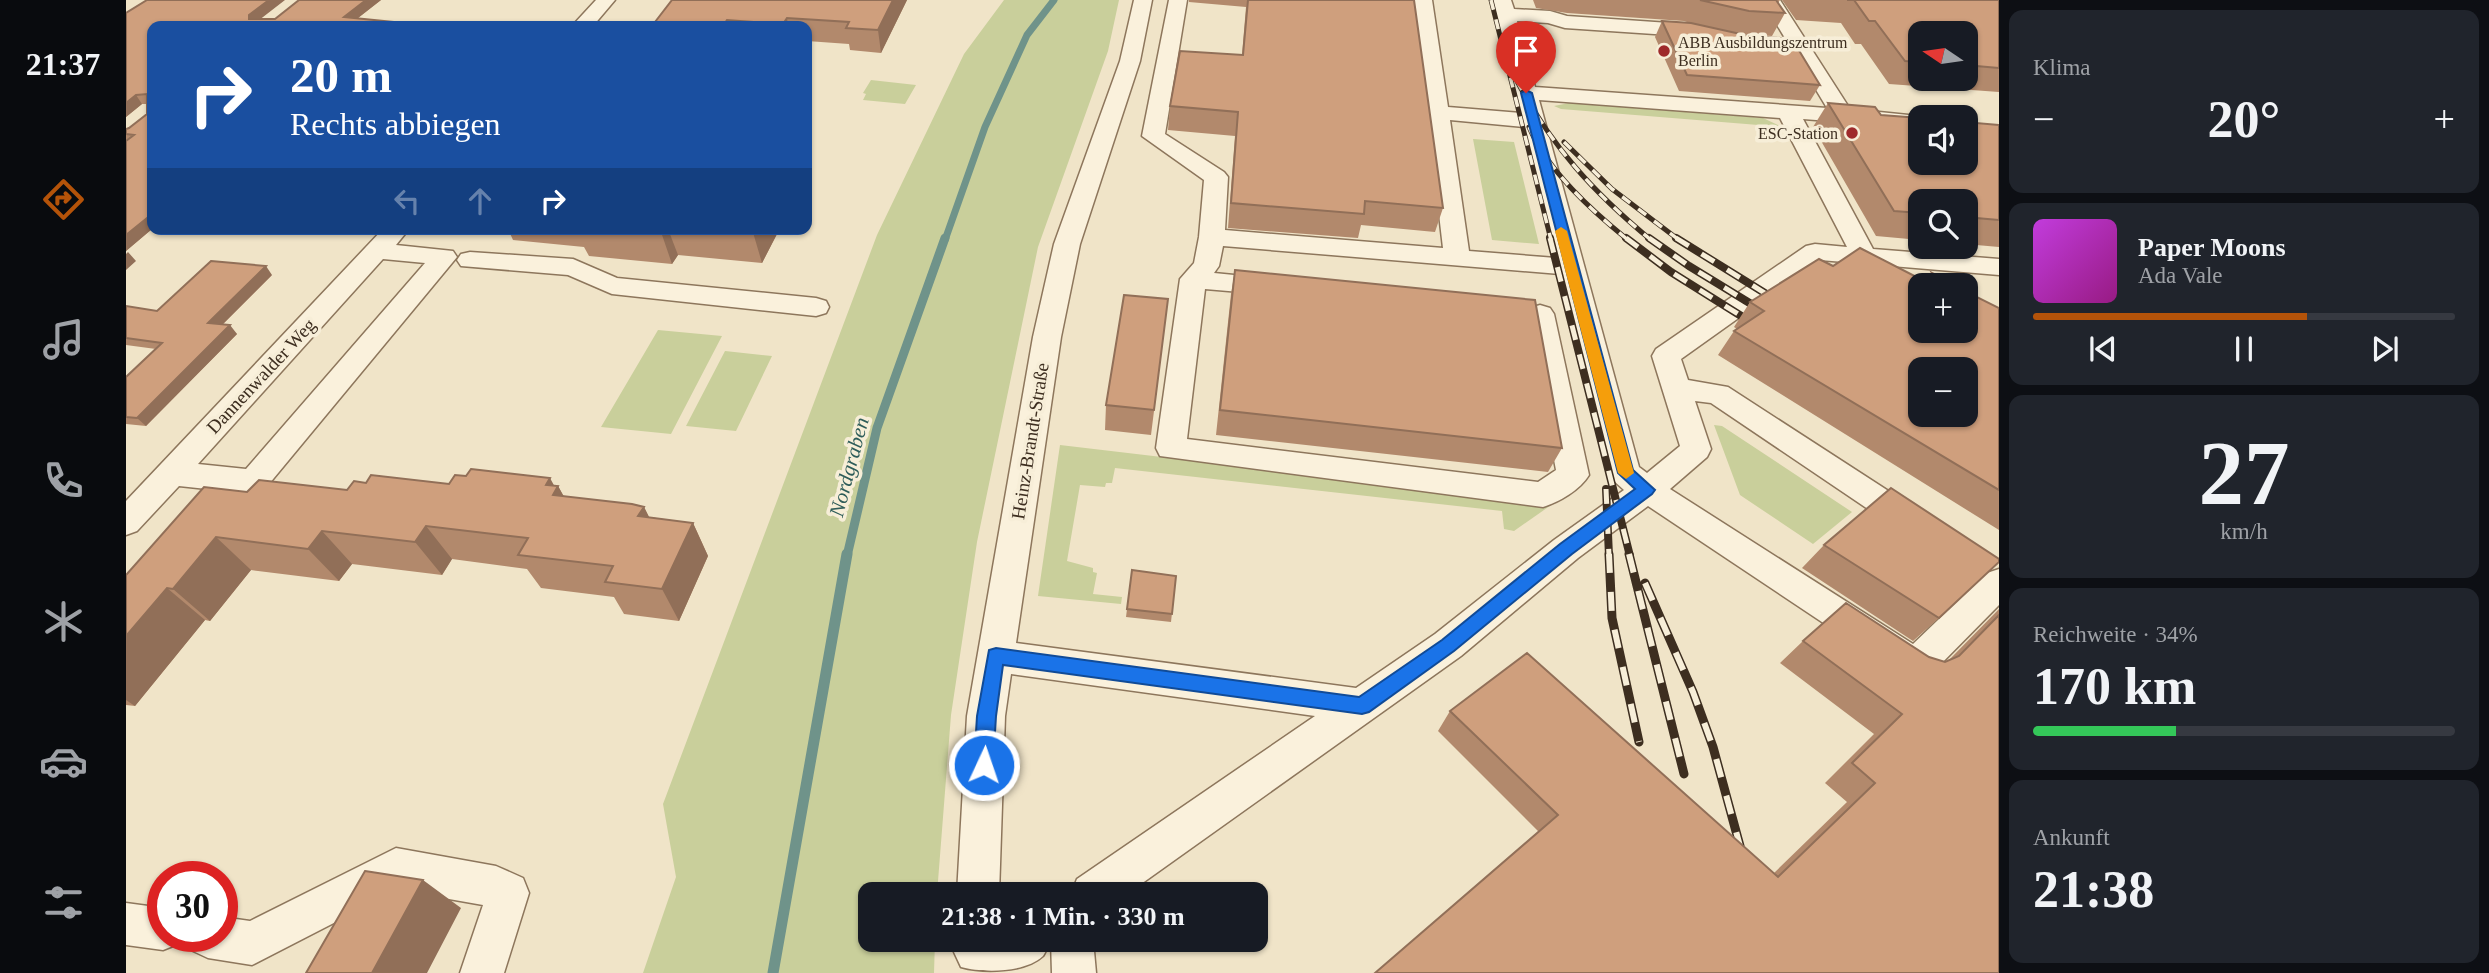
<!DOCTYPE html>
<html lang="de">
<meta charset="utf-8">
<style>
:root{--surface:#171b24;--page:#20242c;--text:#f1f3f6;--muted:#9ea1a6;--line:#363941;--accent:#b45309}
body{margin:0;font-family:Georgia,serif;background:var(--page);color:var(--text);height:100vh;display:flex;flex-direction:column;font-size:26px;white-space:nowrap}
*{box-sizing:border-box;margin:0}
p{font-size:23px;color:var(--muted)}
.icon{flex:none;width:38px;height:38px;fill:none;stroke:currentColor;stroke-width:2;stroke-linecap:round;stroke-linejoin:round}
.map{position:relative;flex:1;overflow:hidden}
.panel{display:flex;flex-direction:column;gap:10px;padding:10px;background:#0d0f14;width:490px}
.panel>*{flex:none}
.banner{position:absolute;left:21px;top:21px;width:665px;height:214px;border-radius:14px;box-shadow:0 2px 5px #0004;background:#1a4fa0;color:#fff;overflow:hidden}
.needle{width:46px;rotate:283deg}
.tools{position:absolute;left:1782px;top:21px;display:grid;gap:14px}
.tools a{display:grid;place-items:center;width:70px;height:70px;border-radius:14px;background:var(--surface);box-shadow:0 2px 5px #0004;font-size:35px}
.speed{position:absolute;left:21px;top:861px;display:flex;gap:14px;font-size:35px;font-weight:700;text-align:center}
.speed>*{display:grid;place-content:center;width:91px;height:91px;border-radius:50%;background:var(--surface);box-shadow:0 2px 5px #0004;line-height:1}
.speed .limit{border:10px solid #d22;background:#fff;color:#111}
.pin{position:absolute;display:grid;place-items:center;width:60px;height:60px;color:#fff;margin:-72px -30px;border-radius:50% 50% 50% 0;rotate:-45deg;box-shadow:0 0 7px #0007}
.pin .icon{rotate:45deg}
.me{position:absolute;width:77px;margin:-38px;rotate:3deg;stroke-linejoin:round;filter:drop-shadow(0 0 5px #0008)}
.turn{display:flex;align-items:center;gap:24px;height:147px;padding:0 28px;font-size:32px}
.turn .icon{width:91px;height:91px;stroke-width:2.5}
.turn b{display:block;font-size:49px;line-height:60px}
.lanes{display:flex;align-items:center;height:66px;padding:0 28px;background:#0003;justify-content:center;gap:35px;direction:ltr}
.lanes .off{opacity:.35}
.big{font-size:52px;font-weight:800;line-height:1.1}
.panel .card{flex:1;display:flex;flex-direction:column;justify-content:center;gap:10px;min-width:0;padding:0 24px;border-radius:14px;background:var(--page)}
.panel .dial{align-items:center;gap:0}
.dial b{font-size:91px;line-height:1}
.song{display:flex;align-items:center;gap:21px}
.cover{width:84px;height:84px;border-radius:10px;background:linear-gradient(135deg,hsl(290 70% 55%),hsl(310 70% 35%))}
.played{height:7px;border-radius:4px;background:linear-gradient(90deg,var(--accent) 65%,var(--line) 65%)}
.keys{display:flex;justify-content:space-around;direction:ltr}
.heat{display:flex;justify-content:space-between;align-items:center;font-size:38px;direction:ltr}
.charge{height:10px;border-radius:5px;background:linear-gradient(90deg,#34c759 34%,var(--line) 0)}
.trip{position:absolute;left:732px;top:882px;width:410px;height:70px;border-radius:14px;background:var(--surface);box-shadow:0 2px 5px #0004;font-weight:800;line-height:70px;text-align:center}
main{display:flex;flex:1;min-height:0}
.menu{display:flex;flex-direction:column;width:126px;justify-content:space-around;align-items:center;background:#090b0e;color:var(--muted)}
.menu .icon{width:49px;height:49px}
.menu .active{color:var(--accent)}
.menu b{font-size:32px;color:var(--text)}
.map>svg:first-child{display:block}
</style>
<main>
<nav class="menu">
<b>21:37</b>
<svg class="icon active" aria-label="directions" viewBox="0 0 24 24"><path d="M12 3l9 9-9 9-9-9zM9 14v-3h6M13 9l2 2-2 2"/></svg>
<svg class="icon" aria-label="music" viewBox="0 0 24 24"><path d="M9 18V5l10-2v13"/><circle cx="6" cy="18" r="3"/><circle cx="16" cy="16" r="3"/></svg>
<svg class="icon" aria-label="phone" viewBox="0 0 24 24"><path d="M5 4h4l2 5-3 2q2 4 5 5l2-3 5 2v4C11 20 4 13 5 4z"/></svg>
<svg class="icon" aria-label="climate" viewBox="0 0 24 24"><path d="M12 3v18M4 7l16 10M4 17L20 7"/></svg>
<svg class="icon" aria-label="car" viewBox="0 0 24 24"><path d="M5 17H2v-5l4-1 3-4h7l3 4 3 1v5h-3M9 17h6M6 11h13"/><circle cx="7" cy="17" r="2"/><circle cx="17" cy="17" r="2"/></svg>
<svg class="icon" aria-label="filters" viewBox="0 0 24 24"><path d="M4 7h16M4 17h16"/><circle cx="9" cy="7" r="2"/><circle cx="15" cy="17" r="2"/></svg>
</nav>
<div class="map">
<svg width="1873" height="973" viewBox="0 0 1873 973">
<rect width="100%" height="100%" fill="#f0e4c8"/>
<!-- green -->
<path fill="#c9cf9b" d="M 878,0 L 993,0 L 982,51 L 912,247 L 851,542 L 825,715 L 811,894 L 744,894 L 744,940 L 809,940 L 808,973 L 517,973 L 550,877 L 537,804 L 751,235 L 838,54 Z
M 745,80 L 790,85 L 779,104 L 737,100 L 740,94 L 737,93 Z
M 1443,103 L 1637,118 L 1656,127 L 1435,109 L 1428,106 Z
M 1347,139 L 1388,142 L 1413,244 L 1366,240 Z
M 532,330 L 596,336 L 545,434 L 475,427 Z
M 599,351 L 646,356 L 610,431 L 560,426 Z
M 1588,425 L 1596,426 L 1726,512 L 1687,544 L 1614,495 Z
M 934,445 L 1428,503 L 1388,531 L 1378,529 L 1376,511 L 989,468 L 986,483 L 980,483 L 979,487 L 954,485 L 941,561 L 967,568 L 967,572 L 971,573 L 967,594 L 996,597 L 995,604 L 912,596 Z"/>
<g fill="none" stroke-linecap="round" stroke-linejoin="round">
<!-- stream-far2 -->
<path stroke="#6f938a" stroke-width="7" d="M 819,240 L 859,127 L 901,35 L 928,0"/>
<!-- stream-far1 -->
<path stroke="#6f938a" stroke-width="9" d="M 721,556 L 751,428 L 819,238"/>
<!-- stream -->
<path stroke="#6f938a" stroke-width="11" d="M 647,973 L 721,554"/>
<defs>
<path id="minor" d="M 470,0 L 489,0 L 467,26 L 446,26 Z
M 1008,0 L 1026,0 L 1014,61 L 954,244 L 935,337 L 890,643 L 1230,688 L 1309,634 L 1428,540 L 1498,490 L 1488,481 L 1483,473 L 1434,274 L 1097,246 L 1093,266 L 1088,273 L 1149,279 L 1158,281 L 1162,287 L 1158,293 L 1149,295 L 1079,289 L 1061,439 L 1412,482 L 1430,470 L 1400,314 L 1404,308 L 1414,305 L 1424,308 L 1428,314 L 1463,475 C 1454,490 1433,502 1417,507 L 1034,456 L 1030,448 L 1054,279 L 1068,263 L 1073,237 L 1078,180 L 1016,136 L 1043,0 L 1061,0 L 1039,134 L 1098,172 L 1102,177 L 1099,230 L 1317,248 L 1288,0 L 1306,0 L 1322,107 L 1395,113 L 1367,0 L 1385,0 L 1388,9 L 1424,11 L 1441,16 L 1558,24 L 1583,30 L 1586,34 L 1583,38 L 1576,40 L 1558,36 L 1439,28 L 1422,23 L 1391,21 L 1409,87 L 1701,108 L 1636,0 L 1654,0 L 1724,109 L 1802,117 L 1794,117 L 1794,128 L 1677,119 L 1747,249 L 1873,259 L 1873,275 L 1694,260 L 1555,359 L 1562,380 L 1602,387 L 1798,514 L 1803,523 L 1798,532 L 1787,536 L 1776,532 L 1585,403 L 1569,401 L 1585,449 L 1581,457 L 1544,489 L 1787,644 L 1861,573 L 1873,569 L 1873,605 L 1803,676 L 1790,681 L 1777,676 L 1522,506 L 1452,558 L 1335,656 L 1001,894 L 945,894 L 951,879 L 1189,716 L 885,674 L 879,716 L 873,894 L 831,894 L 841,716 L 907,337 L 928,244 L 994,61 ZM 1413,100 L 1654,118 L 1721,247 L 1689,244 L 1680,246 L 1530,349 L 1526,356 L 1554,446 L 1521,473 L 1513,467 ZM 1324,120 L 1398,127 L 1430,258 L 1343,251 Z
M 257,229 L 283,229 L 270,245 L 327,251 L 331,257 L 138,490 L 127,494 L 53,486 L 11,531 L 0,535 L 0,501 ZM 257,259 L 299,263 L 120,469 L 72,464 Z
M 344,252 L 447,259 L 491,278 L 690,298 L 700,301 L 703,307 L 700,313 L 690,316 L 486,294 L 442,275 L 335,266 L 331,260 L 335,254 Z
M 270,848 L 370,866 L 397,878 L 403,893 L 378,973 L 334,973 L 357,905 L 272,890 L 126,965 L 82,958 L 67,951 L 61,936 L 96,936 L 96,917 L 124,921 Z
M 0,903 L 37,908 L 37,936 L 55,936 L 52,944 L 37,950 L 0,945 Z
M 833,940 L 924,940 C 922,945 920,952 917,956 C 899,973 857,973 835,967 L 828,952 Z
M 925,940 L 967,940 L 970,973 L 926,973 Z"/>
</defs>
<!-- minor casing -->
<use href="#minor" stroke="#8d765c" stroke-width="3"/>
<!-- minor -->
<use href="#minor" fill="#faf1dc" fill-rule="evenodd"/>
<defs>
<path id="rail-far2" d="M 1365,0 L 1425,240
M 1391,81 C 1426,147 1467,192 1525,240
M 1403,127 C 1422,171 1465,210 1502,240
M 1438,142 L 1486,189 L 1553,240"/>
<path id="rail-far1" d="M 1424,238 L 1504,556
M 1500,238 L 1545,272 L 1620,319
M 1523,238 L 1563,266 L 1635,310
M 1550,238 L 1650,300
M 1480,489 L 1483,556"/>
<path id="rail" d="M 1483,554 L 1486,618 L 1513,742
M 1503,554 L 1558,774
M 1519,583 L 1567,692 L 1587,747 L 1614,846"/>
</defs>
<!-- rail-far2 casing -->
<use href="#rail-far2" stroke="#3d2e20" stroke-width="5"/>
<!-- rail-far1 casing -->
<use href="#rail-far1" stroke="#3d2e20" stroke-width="8"/>
<!-- rail casing -->
<use href="#rail" stroke="#3d2e20" stroke-width="9"/>
<!-- rail-far2 -->
<use href="#rail-far2" stroke="#f7eed8" stroke-width="3.5" stroke-dasharray="10" stroke-linecap="butt"/>
<!-- rail-far1 -->
<use href="#rail-far1" stroke="#f7eed8" stroke-width="5" stroke-dasharray="15" stroke-linecap="butt"/>
<!-- rail -->
<use href="#rail" stroke="#f7eed8" stroke-width="6" stroke-dasharray="19" stroke-linecap="butt"/>
</g>
<!-- wall -->
<path fill="#b2896c" fill-rule="evenodd" d="M 173,0 L 255,0 L 232,18 L 268,22 L 270,26 L 26,26 L 26,229 L 0,251 L 0,129 L 3,128 L 21,114 L 21,104 L 16,104 L 0,117 L 0,13 L 149,19 Z
M 546,0 L 781,0 L 755,53 L 724,50 L 723,44 L 681,41 L 681,26 L 530,26 L 529,22 Z
M 1063,0 L 1288,0 L 1317,208 L 1309,232 L 1235,225 L 1232,238 L 1102,228 L 1109,136 L 1042,130 L 1044,106 L 1116,55 L 1120,7 L 1063,2 Z
M 1407,0 L 1654,0 L 1652,3 L 1659,13 L 1646,36 L 1614,34 L 1694,85 L 1684,101 L 1553,91 L 1529,37 L 1536,21 L 1564,23 L 1558,21 L 1441,13 L 1410,8 Z
M 1656,0 L 1873,0 L 1873,92 L 1763,84 L 1735,44 L 1729,44 L 1715,23 L 1670,20 ZM 1794,33 L 1839,33 L 1839,79 L 1794,79 Z
M 1702,103 L 1755,115 L 1873,125 L 1873,247 L 1839,244 L 1839,201 L 1794,201 L 1794,240 L 1750,236 L 1687,127 Z
M 382,229 L 650,229 L 651,234 L 636,263 L 552,255 L 546,264 L 463,256 L 458,247 L 387,240 Z
M 1707,266 L 1799,282 L 1806,273 L 1829,285 L 1794,285 L 1873,308 L 1873,530 L 1592,355 L 1608,331 L 1611,329 L 1608,327 L 1624,302 Z
M 1109,270 L 1436,448 L 1422,472 L 1090,435 L 1105,294 Z
M 146,275 L 97,324 L 111,334 L 20,426 L 0,424 L 0,377 L 30,349 L 0,345 L 0,306 L 31,311 Z
M 1042,299 L 1025,435 L 979,430 L 980,405 Z
M 240,483 L 432,486 L 438,497 L 518,507 L 523,517 L 567,523 L 582,556 L 553,621 L 498,614 L 488,597 L 415,588 L 401,569 L 326,559 L 316,575 L 226,564 L 213,581 L 125,570 L 84,621 L 79,620 L 9,706 L 0,705 L 0,575 L 121,492 L 221,490 Z
M 1698,545 L 1813,618 L 1787,641 L 1676,568 Z
M 1006,570 L 1050,576 L 1045,622 L 1000,617 Z
M 1873,609 L 1873,973 L 1413,832 L 1312,731 L 1324,711 L 1648,873 L 1721,802 L 1699,783 L 1748,734 L 1654,663 L 1677,641 L 1803,657 L 1819,662 L 1822,661 Z"/>
<!-- shaded-wall -->
<path fill="#916f58" d="M 143,0 L 159,0 L 128,24 L 123,19 L 123,15 Z
M 240,0 L 255,0 L 223,25 L 218,17 Z
M 767,0 L 781,0 L 755,53 L 752,30 Z
M 661,18 L 662,26 L 657,26 L 657,24 Z
M 601,20 L 603,26 L 597,26 Z
M 10,95 L 16,104 L 0,117 L 0,103 Z
M 26,214 L 26,229 L 0,251 L 0,235 Z
M 534,229 L 542,229 L 552,255 L 546,264 Z
M 626,229 L 650,229 L 651,234 L 636,263 Z
M 2,252 L 10,261 L 0,270 L 0,254 Z
M 140,266 L 146,275 L 89,332 L 82,323 Z
M 104,325 L 111,334 L 20,426 L 11,418 Z
M 424,478 L 430,489 L 432,486 L 451,520 L 447,529 L 420,485 Z
M 518,507 L 535,541 L 512,516 Z
M 567,523 L 582,556 L 553,621 L 536,589 Z
M 300,526 L 326,559 L 316,575 L 289,542 Z
M 196,531 L 226,564 L 213,581 L 182,549 Z
M 90,537 L 125,570 L 84,621 L 47,589 Z
M 41,588 L 79,620 L 9,706 L 0,700 L 0,636 Z
M 297,880 L 335,908 L 301,973 L 246,973 Z"/>
<!-- building -->
<path fill="#cf9f7d" stroke="#916f58" stroke-width="2" fill-rule="evenodd" d="M 21,0 L 143,0 L 123,15 L 123,19 L 149,19 L 173,0 L 240,0 L 218,17 L 268,22 L 263,26 L 26,26 L 26,214 L 0,235 L 0,141 L 8,135 L 0,134 L 0,129 L 3,128 L 21,114 L 21,94 L 10,95 L 0,103 L 0,13 Z
M 546,0 L 767,0 L 752,30 L 720,28 L 723,22 L 661,18 L 657,24 L 601,20 L 597,26 L 529,22 Z
M 1122,0 L 1288,0 L 1317,208 L 1239,201 L 1238,214 L 1105,203 L 1112,112 L 1044,106 L 1054,51 L 1117,55 Z
M 1574,0 L 1650,0 L 1659,13 L 1623,11 Z
M 1721,0 L 1873,0 L 1873,68 L 1839,65 L 1839,33 L 1794,33 L 1794,62 L 1779,61 L 1749,21 L 1743,21 L 1728,0 Z
M 1536,21 L 1565,23 L 1619,35 L 1666,39 L 1694,85 L 1561,75 Z
M 481,24 L 514,26 L 480,26 Z
M 1702,103 L 1749,107 L 1755,115 L 1794,118 L 1794,163 L 1839,163 L 1839,122 L 1873,125 L 1873,220 L 1839,217 L 1839,201 L 1794,201 L 1794,213 L 1768,211 Z
M 1734,248 L 1806,285 L 1794,285 L 1794,331 L 1839,331 L 1839,291 L 1873,308 L 1873,490 L 1608,331 L 1638,311 L 1624,302 L 1693,259 L 1707,266 ZM 1794,369 L 1839,369 L 1839,415 L 1794,415 Z
M 85,261 L 140,266 L 82,323 L 104,325 L 11,418 L 0,417 L 0,377 L 36,343 L 0,338 L 0,306 L 31,311 Z
M 1109,270 L 1409,300 L 1436,448 L 1094,410 Z
M 1806,273 L 1829,285 L 1813,285 Z
M 998,295 L 1042,299 L 1028,410 L 980,405 Z
M 345,469 L 424,478 L 420,485 L 432,486 L 427,495 L 506,504 L 518,507 L 512,516 L 567,523 L 536,589 L 479,582 L 487,566 L 392,555 L 402,538 L 300,526 L 289,542 L 196,531 L 182,549 L 90,537 L 47,589 L 41,588 L 0,636 L 0,575 L 78,487 L 121,492 L 133,480 L 221,490 L 228,481 L 240,483 L 245,475 L 323,484 L 329,475 L 340,476 Z
M 1765,488 L 1873,559 L 1873,562 L 1813,618 L 1698,545 Z
M 1006,570 L 1050,576 L 1046,614 L 1001,609 Z
M 1720,603 L 1803,657 L 1819,662 L 1833,656 L 1873,615 L 1873,973 L 1249,973 L 1432,815 L 1324,711 L 1401,653 L 1652,877 L 1749,783 L 1726,763 L 1776,714 L 1677,641 Z
M 239,871 L 297,880 L 246,973 L 180,973 Z"/>
<!-- route -->
<path fill="#1a73e8" stroke="#114b97" stroke-width="2" d="M 1400,90 L 1406,93 L 1507,470 L 1529,490 L 1526,494 L 1446,554 L 1328,651 L 1243,712 L 1236,714 L 877,665 L 870,716 L 867,765 L 865,772 L 858,774 L 851,772 L 848,765 L 851,716 L 863,650 L 870,648 L 1233,697 L 1316,640 L 1434,544 L 1509,489 L 1492,473 L 1395,93 Z"/>
<!-- slow -->
<path fill="#f59e0b" d="M 1435,227 L 1441,231 L 1508,473 L 1500,479 L 1492,473 L 1429,231 Z"/>
<!-- markers -->
<g fill="#9e2a2b" stroke="#f7eed8" stroke-width="2.5">
<circle cx="1538" cy="51" r="7"/>
<circle cx="1726" cy="133" r="7"/>
</g>
<g text-anchor="middle" dominant-baseline="central" stroke-width="7" stroke-linejoin="round" paint-order="stroke">
<!-- far-poi labels -->
<g font-size="16" fill="#3d2e20" stroke="#f7eed8" text-anchor="start">
<text x="1552" y="42">ABB Ausbildungszentrum<tspan x="1552" dy="18">Berlin</tspan></text>
<text x="1712" y="133" text-anchor="end">ESC-Station</text>
</g>
<!-- street labels -->
<g font-size="19" fill="#3d2e20" stroke="#f7eed8">
<text transform="translate(135 376) rotate(-47)">Dannenwalder Weg</text>
<text transform="translate(904 441) rotate(-81)">Heinz-Brandt-Straße</text>
</g>
<!-- water labels -->
<g font-size="21" font-style="italic" fill="#2f5d5a" stroke="#f7eed8">
<text transform="translate(723 467) rotate(-75)">Nordgraben</text>
</g>
</g>
</svg>
<div class="tools">
<a><svg class="needle" viewBox="-14 -14 28 28"><path d="M0-13l5 13h-10z" fill="#e53935"/><path d="M0 13l5-13h-10z" fill="#9ea1a6"/></svg></a>
<a><svg class="icon" aria-label="sound" viewBox="0 0 24 24"><path d="M4 9h4l5-4v14l-5-4H4zM17 9q2 3 0 6"/></svg></a>
<a><svg class="icon" aria-label="search" viewBox="0 0 24 24"><circle cx="10" cy="10" r="6"/><path d="M15 15l6 6"/></svg></a>
<a>+</a>
<a>−</a>
</div>
<div class="speed"><div class="limit">30</div></div>
<div class="pin" style="left:1400px;top:93px;background:#d93025"><svg class="icon" aria-label="arrive" viewBox="0 0 24 24"><path d="M6 21V4h12l-3 4 3 4H6"/></svg></div>
<svg class="me" style="left:858px;top:765px" viewBox="-20 -20 40 40"><circle r="17" fill="#1a73e8" stroke="#fff" stroke-width="3"/><path d="M0-11L8 9 0 5-8 9z" fill="#fff"/></svg>
<div class="trip">21:38 · 1 Min. · 330 m</div>
<div class="banner">
<div class="turn"><svg class="icon" aria-label="right" viewBox="0 0 24 24"><path d="M7 20v-9h11M14 6l5 5-5 5"/></svg><div><b>20 m</b>Rechts abbiegen</div></div>
<div class="lanes"><svg class="icon off" aria-label="left" viewBox="0 0 24 24"><path d="M17 20v-9H6M10 6l-5 5 5 5"/></svg><svg class="icon off" aria-label="ahead" viewBox="0 0 24 24"><path d="M12 20V5M6 11l6-6 6 6"/></svg><svg class="icon" aria-label="right" viewBox="0 0 24 24"><path d="M7 20v-9h11M14 6l5 5-5 5"/></svg></div>
</div>
</div>
<section class="panel">
<div class="card"><p>Klima</p>
<div class="heat"><a>−</a><b class="big">20°</b><a>+</a></div>
</div>
<div class="card">
<div class="song"><i class="cover"></i><div><b>Paper Moons</b><p>Ada Vale</p></div></div>
<div class="played"></div>
<div class="keys"><svg class="icon" aria-label="previous" viewBox="0 0 24 24"><path d="M18 5L8 12l10 7zM5 5v14"/></svg><svg class="icon" aria-label="pause" viewBox="0 0 24 24"><path d="M8 5v14M16 5v14"/></svg><svg class="icon" aria-label="next" viewBox="0 0 24 24"><path d="M6 5l10 7-10 7zM19 5v14"/></svg></div>
</div>
<div class="card dial"><b>27</b><p>km/h</p></div>
<div class="card"><p>Reichweite · 34%</p><b class="big">170 km</b><div class="charge"></div></div>
<div class="card"><p>Ankunft</p><b class="big">21:38</b></div>
</section>
</main>
